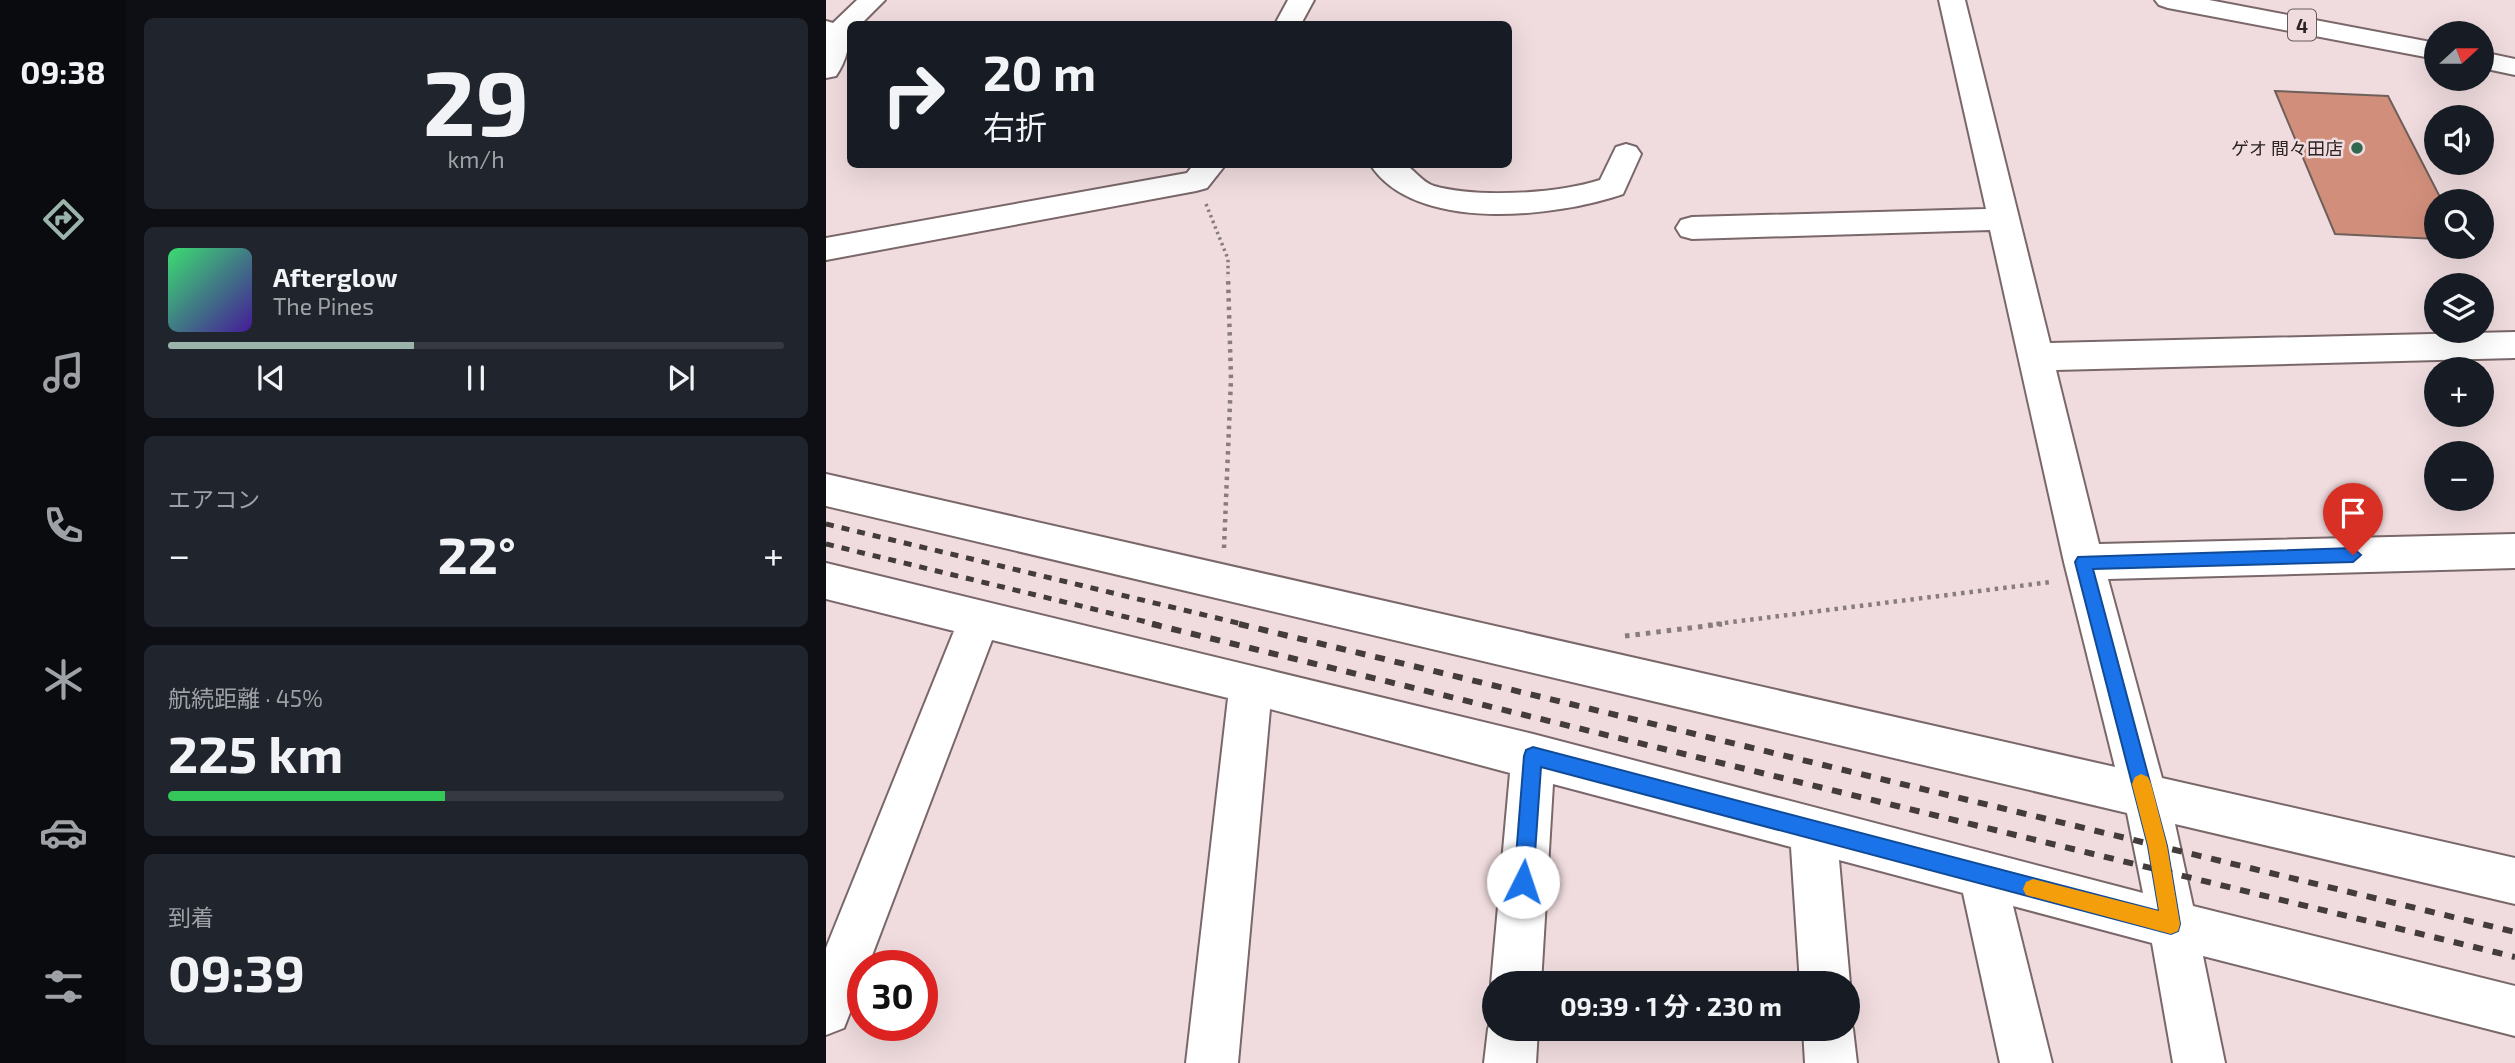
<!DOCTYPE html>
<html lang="ja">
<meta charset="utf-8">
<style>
:root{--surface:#171b24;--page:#20242c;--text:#f1f3f6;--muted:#9ea1a6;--line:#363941;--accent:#9ab4ab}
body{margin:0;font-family:"Exo 2","Noto Sans JP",sans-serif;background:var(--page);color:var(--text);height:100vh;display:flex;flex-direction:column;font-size:26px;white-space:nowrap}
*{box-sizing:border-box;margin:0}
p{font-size:23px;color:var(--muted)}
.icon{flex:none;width:38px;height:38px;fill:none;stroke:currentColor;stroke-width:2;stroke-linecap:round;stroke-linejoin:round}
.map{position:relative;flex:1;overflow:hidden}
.drawer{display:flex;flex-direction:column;gap:18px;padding:18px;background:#0d0f14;width:700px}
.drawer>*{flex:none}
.guide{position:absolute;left:21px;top:21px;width:665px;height:147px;border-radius:10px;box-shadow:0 7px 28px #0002;background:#171b24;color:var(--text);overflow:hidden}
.needle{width:46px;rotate:69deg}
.controls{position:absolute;left:1598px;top:21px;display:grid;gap:14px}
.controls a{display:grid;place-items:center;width:70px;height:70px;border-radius:50%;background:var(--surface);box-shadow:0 7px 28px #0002;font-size:35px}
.speed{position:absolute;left:21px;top:950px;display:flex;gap:14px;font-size:35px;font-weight:700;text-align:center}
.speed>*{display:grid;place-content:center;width:91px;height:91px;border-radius:50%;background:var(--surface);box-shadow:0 7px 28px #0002;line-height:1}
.speed .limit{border:10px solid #d22;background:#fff;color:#111}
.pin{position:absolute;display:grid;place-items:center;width:60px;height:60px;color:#fff;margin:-72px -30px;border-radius:50% 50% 50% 0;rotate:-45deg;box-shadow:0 0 7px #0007}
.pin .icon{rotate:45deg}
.me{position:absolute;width:77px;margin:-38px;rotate:4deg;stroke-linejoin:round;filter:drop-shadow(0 0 5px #0008)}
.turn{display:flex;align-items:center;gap:24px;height:147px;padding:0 21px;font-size:32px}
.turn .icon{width:91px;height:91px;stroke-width:2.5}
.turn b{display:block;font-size:49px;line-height:60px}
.big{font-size:52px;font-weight:700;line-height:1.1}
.drawer .tile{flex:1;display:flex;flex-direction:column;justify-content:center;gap:10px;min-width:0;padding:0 24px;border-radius:10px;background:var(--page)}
.drawer .dial{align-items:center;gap:0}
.dial b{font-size:91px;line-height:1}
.song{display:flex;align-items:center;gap:21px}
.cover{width:84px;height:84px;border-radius:10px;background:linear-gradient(135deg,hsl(140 70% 55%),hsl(260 70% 35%))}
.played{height:7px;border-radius:4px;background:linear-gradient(90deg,var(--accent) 40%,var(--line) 40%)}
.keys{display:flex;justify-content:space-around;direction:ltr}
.heat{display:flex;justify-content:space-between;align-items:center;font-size:38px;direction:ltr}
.charge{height:10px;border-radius:5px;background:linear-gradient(90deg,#34c759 45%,var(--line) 0)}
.trip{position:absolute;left:656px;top:971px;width:378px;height:70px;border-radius:35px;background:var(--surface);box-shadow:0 7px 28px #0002;font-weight:700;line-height:70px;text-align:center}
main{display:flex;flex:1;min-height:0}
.dock{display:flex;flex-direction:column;width:126px;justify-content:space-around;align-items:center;background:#090b0e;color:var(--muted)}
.dock .icon{width:49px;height:49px}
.dock .current{color:var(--accent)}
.dock b{font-size:32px;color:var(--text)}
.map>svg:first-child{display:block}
</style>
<main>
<nav class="dock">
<b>09:38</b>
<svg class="icon current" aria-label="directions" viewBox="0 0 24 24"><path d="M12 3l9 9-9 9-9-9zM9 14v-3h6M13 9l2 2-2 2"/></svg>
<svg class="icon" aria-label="music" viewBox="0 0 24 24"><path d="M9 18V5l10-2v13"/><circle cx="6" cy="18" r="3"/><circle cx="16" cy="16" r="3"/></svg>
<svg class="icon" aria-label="phone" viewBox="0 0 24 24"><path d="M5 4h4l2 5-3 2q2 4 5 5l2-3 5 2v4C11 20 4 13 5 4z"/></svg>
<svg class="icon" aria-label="climate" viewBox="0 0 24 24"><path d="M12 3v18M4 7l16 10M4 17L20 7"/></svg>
<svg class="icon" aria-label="car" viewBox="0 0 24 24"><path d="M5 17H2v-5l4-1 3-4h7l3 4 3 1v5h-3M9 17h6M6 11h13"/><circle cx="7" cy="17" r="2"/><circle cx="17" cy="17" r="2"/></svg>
<svg class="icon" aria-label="filters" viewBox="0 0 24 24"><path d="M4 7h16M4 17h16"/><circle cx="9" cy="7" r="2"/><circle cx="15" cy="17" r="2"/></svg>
</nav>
<section class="drawer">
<div class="tile dial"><b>29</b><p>km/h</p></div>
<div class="tile">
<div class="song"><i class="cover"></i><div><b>Afterglow</b><p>The Pines</p></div></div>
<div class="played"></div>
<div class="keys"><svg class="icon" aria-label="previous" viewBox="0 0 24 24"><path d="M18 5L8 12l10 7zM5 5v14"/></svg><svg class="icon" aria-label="pause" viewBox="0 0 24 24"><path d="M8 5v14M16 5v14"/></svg><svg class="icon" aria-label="next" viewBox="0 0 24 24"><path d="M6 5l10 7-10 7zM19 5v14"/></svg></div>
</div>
<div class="tile"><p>エアコン</p>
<div class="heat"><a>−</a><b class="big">22°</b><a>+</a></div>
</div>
<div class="tile"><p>航続距離 · 45%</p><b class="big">225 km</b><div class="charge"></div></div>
<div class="tile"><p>到着</p><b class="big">09:39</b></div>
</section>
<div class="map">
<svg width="1689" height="1063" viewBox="0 0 1689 1063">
<rect width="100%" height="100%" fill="#f0dcdf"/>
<!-- building -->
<path fill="#d18f7b" stroke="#6f5f5a" stroke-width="2" d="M 1449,91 L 1562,96 L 1616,201 L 1610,201 L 1610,239 L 1509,234 Z"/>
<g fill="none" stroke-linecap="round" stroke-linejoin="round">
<defs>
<path id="minor" d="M 31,0 L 59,0 L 35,24 L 24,24 C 24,44 21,60 10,76 L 0,78 L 0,21 L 7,23 Z
M 462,0 L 488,0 L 475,24 L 449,24 Z
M 1113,0 L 1139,0 L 1224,343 L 1689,332 L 1689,358 L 1230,370 L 1273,544 L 1689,534 L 1689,568 L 1282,579 L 1336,778 L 1689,858 L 1689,904 L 1349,824 L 1367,906 L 1689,986 L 1689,1036 L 1377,956 L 1399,1063 L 1347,1063 L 1326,943 L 1187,906 L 1226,1063 L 1174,1063 L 1137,893 L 1013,860 L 1024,984 L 1022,988 L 1022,984 L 974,984 L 965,847 L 727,784 L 715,984 L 668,984 L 668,992 L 665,984 L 684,773 L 444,709 L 412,1063 L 360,1063 L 402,698 L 166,640 L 42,966 L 37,966 L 37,979 L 18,1028 L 0,1035 L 0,948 L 128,631 L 0,599 L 0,563 L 707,734 L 1317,893 L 1301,813 L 0,506 L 0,474 L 1289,767 L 1238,562 L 1164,230 L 866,239 L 855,236 L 850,228 L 855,220 L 866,217 L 1160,209 Z
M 800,144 L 810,147 L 815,154 L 797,194 C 731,217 588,234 544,164 C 554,164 568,162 577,164 C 588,168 595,182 608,186 C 651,198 731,194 774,180 L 790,147 Z
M 368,164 L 400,164 L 381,188 L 370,191 L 0,260 L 0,238 L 361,173 Z
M 668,1013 L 668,1029 L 712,1029 L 710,1063 L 658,1063 L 662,1029 Z
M 1022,1016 L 1027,1029 L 1031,1063 L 979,1063 L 977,1029 L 1022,1029 Z"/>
<path id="highway" d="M 1329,0 L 1383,0 L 1610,43 L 1610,59 L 1342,8 L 1333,5 Z
M 1656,52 L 1689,59 L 1689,75 L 1656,68 Z"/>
</defs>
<!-- minor casing -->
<use href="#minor" stroke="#79676a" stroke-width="4"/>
<!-- highway casing -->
<use href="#highway" stroke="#79676a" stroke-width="4"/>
<!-- path-far2 -->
<path stroke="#897c7e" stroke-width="3.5" stroke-dasharray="2.5 3.5" stroke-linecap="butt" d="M 380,204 L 402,259 L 402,277"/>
<!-- path-far1 -->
<path stroke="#897c7e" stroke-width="4.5" stroke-dasharray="3.5 5" stroke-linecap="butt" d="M 398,548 L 405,379 L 402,276
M 882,625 L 1225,582"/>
<!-- path -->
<path stroke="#897c7e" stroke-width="5" stroke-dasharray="4.5 6" stroke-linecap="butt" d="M 799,636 L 896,624"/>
<!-- minor -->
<use href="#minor" fill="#fff" fill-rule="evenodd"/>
<!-- highway -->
<use href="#highway" fill="#fff" fill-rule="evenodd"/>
<!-- rail-far1 -->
<path stroke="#443b3c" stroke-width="5" stroke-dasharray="8 8" stroke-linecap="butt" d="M 0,524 L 420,625
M 0,544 L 333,625"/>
<!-- rail -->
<path stroke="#443b3c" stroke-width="6" stroke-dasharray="10 10" stroke-linecap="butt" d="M 326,624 L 1689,957
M 413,624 L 1689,932"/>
</g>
<!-- route -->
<path fill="#1a73e8" stroke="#114b97" stroke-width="2" d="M 1527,548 L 1535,555 L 1527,562 L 1267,569 L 1341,846 L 1354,924 L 1352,931 L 1345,934 L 715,767 L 707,882 L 704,889 L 697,892 L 691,889 L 688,882 L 698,756 L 700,750 L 707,747 L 1333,911 L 1322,846 L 1249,562 L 1252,557 Z"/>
<!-- slow -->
<path fill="#f59e0b" d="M 1315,774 L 1322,777 L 1325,784 L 1341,846 L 1354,924 L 1352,931 L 1345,934 L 1200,895 L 1197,889 L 1200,882 L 1207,879 L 1333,911 L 1322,846 L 1306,784 L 1309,777 Z"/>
<!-- markers -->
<circle fill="#30684f" stroke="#f0dcdf" stroke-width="2.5" cx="1531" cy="148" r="7"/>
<g text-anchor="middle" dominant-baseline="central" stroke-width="5" stroke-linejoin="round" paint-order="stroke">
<!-- far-poi labels -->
<g font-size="18" fill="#2b2324" stroke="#f0dcdf" text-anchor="end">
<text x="1517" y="148">ゲオ 間々田店</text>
</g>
<!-- shield labels -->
<rect fill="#f0dcdf" stroke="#665a5c" stroke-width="2" x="1462" y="9.5" width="28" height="31" rx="5"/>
<g font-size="19" font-weight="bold" fill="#2b2324">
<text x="1476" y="25">4</text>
</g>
</g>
</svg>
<div class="controls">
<a><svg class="needle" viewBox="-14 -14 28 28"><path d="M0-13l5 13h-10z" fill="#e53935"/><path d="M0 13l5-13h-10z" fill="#9ea1a6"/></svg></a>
<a><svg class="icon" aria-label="sound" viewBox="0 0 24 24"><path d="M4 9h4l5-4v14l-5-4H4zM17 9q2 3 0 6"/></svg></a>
<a><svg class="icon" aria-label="search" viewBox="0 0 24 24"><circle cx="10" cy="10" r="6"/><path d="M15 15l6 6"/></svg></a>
<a><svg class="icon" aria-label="layers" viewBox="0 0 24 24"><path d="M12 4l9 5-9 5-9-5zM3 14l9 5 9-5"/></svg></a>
<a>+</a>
<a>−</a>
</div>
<div class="speed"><div class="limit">30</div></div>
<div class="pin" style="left:1527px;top:555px;background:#d93025"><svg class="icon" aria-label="arrive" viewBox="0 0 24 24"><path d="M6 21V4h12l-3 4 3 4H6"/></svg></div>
<svg class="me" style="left:697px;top:882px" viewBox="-20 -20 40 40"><circle r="19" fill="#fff"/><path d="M0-13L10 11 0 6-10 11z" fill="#1a73e8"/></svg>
<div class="trip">09:39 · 1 分 · 230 m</div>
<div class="guide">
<div class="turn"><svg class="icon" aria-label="right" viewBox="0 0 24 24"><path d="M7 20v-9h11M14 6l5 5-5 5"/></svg><div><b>20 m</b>右折</div></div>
</div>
</div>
</main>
